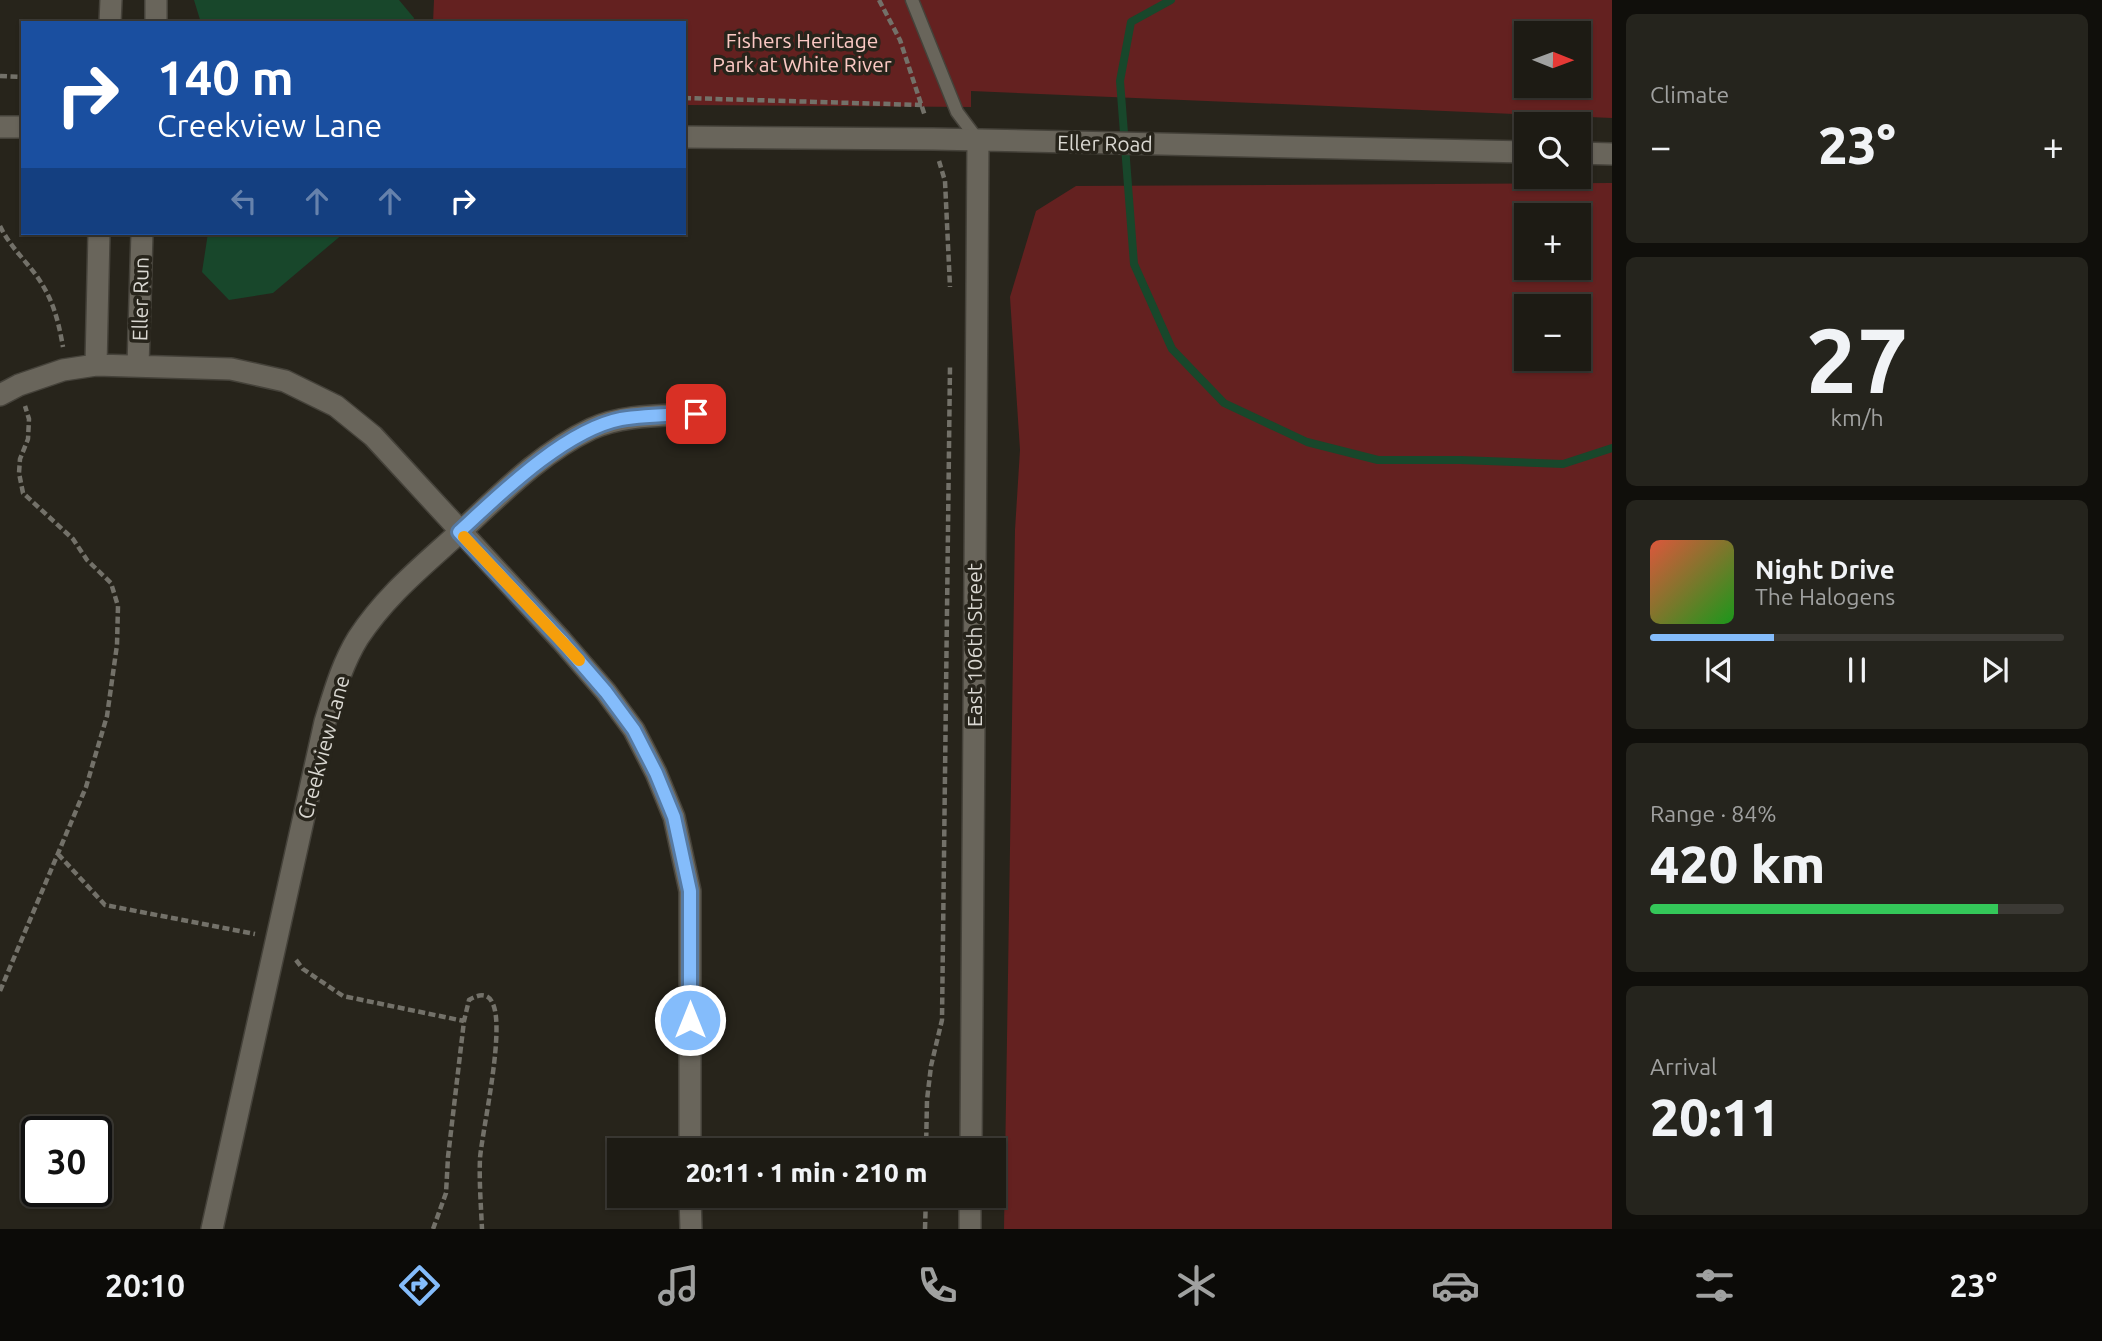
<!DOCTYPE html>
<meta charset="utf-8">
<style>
:root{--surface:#1d1b14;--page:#25241d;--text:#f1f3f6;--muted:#a0a1a0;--line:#3b3934;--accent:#84bcfb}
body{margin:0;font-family:Ubuntu,sans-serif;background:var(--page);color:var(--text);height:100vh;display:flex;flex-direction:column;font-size:26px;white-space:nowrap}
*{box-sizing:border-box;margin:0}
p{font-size:23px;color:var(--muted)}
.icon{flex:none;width:38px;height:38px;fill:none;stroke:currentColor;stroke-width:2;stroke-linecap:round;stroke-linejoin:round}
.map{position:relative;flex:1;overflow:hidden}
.sheet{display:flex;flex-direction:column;gap:14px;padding:14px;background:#100f0b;width:490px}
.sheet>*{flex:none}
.hud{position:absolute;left:21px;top:21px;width:665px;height:214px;border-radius:0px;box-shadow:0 2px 5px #0004,0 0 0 2px var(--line);background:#1a4fa0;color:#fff;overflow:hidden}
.needle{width:46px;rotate:91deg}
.controls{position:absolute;left:1514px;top:21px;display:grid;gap:14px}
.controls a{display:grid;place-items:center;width:77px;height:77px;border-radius:0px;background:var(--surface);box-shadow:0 2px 5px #0004,0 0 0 2px var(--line);font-size:35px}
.speed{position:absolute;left:21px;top:1116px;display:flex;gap:14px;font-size:35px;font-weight:700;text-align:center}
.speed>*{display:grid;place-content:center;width:91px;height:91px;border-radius:50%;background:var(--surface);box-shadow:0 2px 5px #0004,0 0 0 2px var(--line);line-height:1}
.speed .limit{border:4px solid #111;border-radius:10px;background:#fff;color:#111}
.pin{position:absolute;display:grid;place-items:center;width:60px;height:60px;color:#fff;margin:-30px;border-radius:14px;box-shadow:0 4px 10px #0006}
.me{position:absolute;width:77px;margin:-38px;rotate:0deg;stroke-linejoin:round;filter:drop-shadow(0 0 5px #0008)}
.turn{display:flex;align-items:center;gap:24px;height:147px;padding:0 21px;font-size:32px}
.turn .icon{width:91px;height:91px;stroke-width:2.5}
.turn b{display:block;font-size:49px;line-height:60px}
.lanes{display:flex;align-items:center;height:66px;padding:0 21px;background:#0003;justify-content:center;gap:35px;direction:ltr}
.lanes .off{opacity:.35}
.big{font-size:52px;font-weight:800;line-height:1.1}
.sheet .widget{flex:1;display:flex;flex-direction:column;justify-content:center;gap:10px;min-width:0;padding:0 24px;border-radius:10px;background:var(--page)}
.sheet .dial{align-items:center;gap:0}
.dial b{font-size:91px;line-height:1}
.song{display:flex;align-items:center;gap:21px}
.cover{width:84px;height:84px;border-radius:10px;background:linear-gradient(135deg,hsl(10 70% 55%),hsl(120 70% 35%))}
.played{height:7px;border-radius:4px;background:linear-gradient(90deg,var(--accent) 30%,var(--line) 30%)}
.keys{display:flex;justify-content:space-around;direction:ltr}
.heat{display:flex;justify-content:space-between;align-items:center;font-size:38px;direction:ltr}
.charge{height:10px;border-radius:5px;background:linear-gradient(90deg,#34c759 84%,var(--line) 0)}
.trip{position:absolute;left:607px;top:1138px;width:399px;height:70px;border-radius:0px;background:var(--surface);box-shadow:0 2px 5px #0004,0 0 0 2px var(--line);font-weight:800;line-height:70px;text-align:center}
.dock{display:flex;height:112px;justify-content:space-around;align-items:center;background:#0c0b08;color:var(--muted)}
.dock .icon{width:49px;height:49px}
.dock .on{color:var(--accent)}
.dock b{font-size:32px;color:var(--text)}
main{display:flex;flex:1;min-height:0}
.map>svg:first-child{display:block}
</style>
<main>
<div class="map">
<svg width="1612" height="1229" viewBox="0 0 1612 1229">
<rect width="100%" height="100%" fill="#27241b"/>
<!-- green -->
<path fill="#642120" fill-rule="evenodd" d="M 434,0 L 1612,0 L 1612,118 L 971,91 L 971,107 L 684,105 L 684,23 L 433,23 ZM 1526,33 L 1578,33 L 1578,86 L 1526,86 Z
M 1612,183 L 1612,1229 L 1004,1229 L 1015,530 L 1020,450 L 1010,297 L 1036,211 L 1076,186 ZM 1526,215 L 1578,215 L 1578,268 L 1526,268 ZM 1526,306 L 1578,306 L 1578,359 L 1526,359 Z"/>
<!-- water -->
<path fill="#18472b" d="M 194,0 L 399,0 L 414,18 L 413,23 L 201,23 Z
M 208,233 L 344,233 L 273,293 L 229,300 L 202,272 Z"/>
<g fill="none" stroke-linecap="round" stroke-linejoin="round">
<!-- stream -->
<path stroke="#18472b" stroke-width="8" d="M 1171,0 L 1131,22 L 1120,81 L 1134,264 L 1172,349 L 1224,403 L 1307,442 L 1378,460 L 1461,460 L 1563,464 L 1612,448"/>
<defs>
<path id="lane" d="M 912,0 L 957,112 L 978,140"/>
<path id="street" d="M 110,23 L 111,0
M 156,23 L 156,0
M 96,365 L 99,233
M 138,366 L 142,233
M 0,395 L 19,385 L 63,370 L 96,365 L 231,369 L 285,381 L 336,406 L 373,436 L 561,640 L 606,692 L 634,730 L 656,773 L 674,817 L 690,891 L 690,1150
M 690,1195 L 691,1229
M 212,1229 L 325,722 C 334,693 342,664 358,638 C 387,594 423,566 461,531 C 501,494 542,452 591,429 C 623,414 662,416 696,414"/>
<path id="secondary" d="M 0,127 L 23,127
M 684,137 L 933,139 L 1526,152
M 1578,153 L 1612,154
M 971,1150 L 978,140
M 970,1229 L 970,1195"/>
</defs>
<!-- lane casing -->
<use href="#lane" stroke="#45423a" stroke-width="15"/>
<!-- street casing -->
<use href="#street" stroke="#45423a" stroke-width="24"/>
<!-- secondary casing -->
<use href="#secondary" stroke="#45423a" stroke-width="24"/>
<!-- path -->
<path stroke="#737169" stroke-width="4.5" stroke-dasharray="7 3.5" stroke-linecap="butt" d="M 879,0 L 900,40 L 925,116
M 0,76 L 23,77
M 684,98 L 922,105
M 939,161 L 945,181 L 950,287
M 0,226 C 9,245 24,259 36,275 C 53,299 58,319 63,347
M 58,854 L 105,905 L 255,934
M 296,960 L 303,969 L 343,996 L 464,1021
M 0,991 L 86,787 L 107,716 L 117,645 L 118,606 L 111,583 L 87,560 L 73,539 L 23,493 L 19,473 L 20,459 L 28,439 L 29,419 L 25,406
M 926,1150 L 927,1100 L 931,1066 L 942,1020 L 950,366
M 433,1229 L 446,1193 L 448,1157 L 464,1021 L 469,1000 C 477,995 487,992 492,1002 C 506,1026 483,1126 480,1158 C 479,1181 481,1206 482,1229
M 925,1229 L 926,1195"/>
<!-- lane -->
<use href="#lane" stroke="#69655b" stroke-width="12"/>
<!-- street -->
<use href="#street" stroke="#69655b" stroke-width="21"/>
<!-- secondary -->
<use href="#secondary" stroke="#69655b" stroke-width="21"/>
</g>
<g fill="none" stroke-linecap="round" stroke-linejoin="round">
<defs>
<path id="route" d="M 690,1020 L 690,891 L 674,817 L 656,773 L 634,730 L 606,692 L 561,640 L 459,532 C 500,494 565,430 621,419 C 645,415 672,415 696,414"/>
</defs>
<!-- route casing -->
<use href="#route" stroke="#567aa3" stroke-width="18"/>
<!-- route -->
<use href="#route" stroke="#84bcfb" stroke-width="12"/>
<!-- slow -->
<path stroke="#f59e0b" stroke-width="12" d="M 464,537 L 579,660"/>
</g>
<g text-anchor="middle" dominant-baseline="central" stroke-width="7" stroke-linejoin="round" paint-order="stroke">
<!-- park labels -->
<g font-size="21" fill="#fcc9c4" stroke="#27241b">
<text x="802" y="40">Fishers Heritage<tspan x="802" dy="24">Park at White River</tspan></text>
</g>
<!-- street labels -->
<g font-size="21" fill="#dad8d2" stroke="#27241b">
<text transform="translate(1105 143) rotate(1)">Eller Road</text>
<text transform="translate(140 299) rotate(-89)">Eller Run</text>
<text transform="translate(974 645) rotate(-90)">East 106th Street</text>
<text transform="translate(323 747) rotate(-75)">Creekview Lane</text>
</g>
</g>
</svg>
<div class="controls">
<a><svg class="needle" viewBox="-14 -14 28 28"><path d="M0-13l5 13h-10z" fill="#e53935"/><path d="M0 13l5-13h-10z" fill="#a0a1a0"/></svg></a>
<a><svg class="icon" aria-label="search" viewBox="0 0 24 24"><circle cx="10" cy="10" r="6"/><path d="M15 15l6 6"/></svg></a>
<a>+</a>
<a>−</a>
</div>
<div class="speed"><div class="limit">30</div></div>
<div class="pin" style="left:696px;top:414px;background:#d93025"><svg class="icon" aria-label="arrive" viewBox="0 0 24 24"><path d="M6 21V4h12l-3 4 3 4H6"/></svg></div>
<svg class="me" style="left:690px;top:1020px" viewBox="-20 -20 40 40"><circle r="17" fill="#84bcfb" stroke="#fff" stroke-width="3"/><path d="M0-11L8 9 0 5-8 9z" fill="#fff"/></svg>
<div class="trip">20:11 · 1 min · 210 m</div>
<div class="hud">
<div class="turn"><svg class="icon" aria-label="right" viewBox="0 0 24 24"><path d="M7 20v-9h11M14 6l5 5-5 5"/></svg><div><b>140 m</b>Creekview Lane</div></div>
<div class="lanes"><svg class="icon off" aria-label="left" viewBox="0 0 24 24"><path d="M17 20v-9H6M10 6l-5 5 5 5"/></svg><svg class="icon off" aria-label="ahead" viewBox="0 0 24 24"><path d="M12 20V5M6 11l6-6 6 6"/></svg><svg class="icon off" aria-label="ahead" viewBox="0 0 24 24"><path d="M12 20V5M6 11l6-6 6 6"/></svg><svg class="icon" aria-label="right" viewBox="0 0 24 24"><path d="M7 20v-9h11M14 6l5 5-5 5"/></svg></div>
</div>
</div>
<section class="sheet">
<div class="widget"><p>Climate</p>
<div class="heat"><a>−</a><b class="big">23°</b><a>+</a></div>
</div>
<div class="widget dial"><b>27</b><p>km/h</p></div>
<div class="widget">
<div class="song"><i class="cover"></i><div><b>Night Drive</b><p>The Halogens</p></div></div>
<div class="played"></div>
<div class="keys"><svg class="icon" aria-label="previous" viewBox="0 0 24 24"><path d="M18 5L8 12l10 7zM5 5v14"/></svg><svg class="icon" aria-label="pause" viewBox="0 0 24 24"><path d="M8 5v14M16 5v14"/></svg><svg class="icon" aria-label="next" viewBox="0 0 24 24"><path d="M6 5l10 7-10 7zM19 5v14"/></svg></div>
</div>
<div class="widget"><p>Range · 84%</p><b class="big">420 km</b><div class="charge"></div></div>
<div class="widget"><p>Arrival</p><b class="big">20:11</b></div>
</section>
</main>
<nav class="dock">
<b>20:10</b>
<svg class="icon on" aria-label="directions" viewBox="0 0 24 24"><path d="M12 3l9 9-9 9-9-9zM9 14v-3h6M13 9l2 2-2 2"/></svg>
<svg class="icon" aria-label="music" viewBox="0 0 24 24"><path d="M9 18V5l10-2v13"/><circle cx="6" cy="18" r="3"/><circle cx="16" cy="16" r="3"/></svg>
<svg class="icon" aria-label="phone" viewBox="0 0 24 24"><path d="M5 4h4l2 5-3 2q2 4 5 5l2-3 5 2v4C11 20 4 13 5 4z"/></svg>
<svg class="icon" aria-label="climate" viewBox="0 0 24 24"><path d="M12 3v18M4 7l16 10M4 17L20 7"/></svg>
<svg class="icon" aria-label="car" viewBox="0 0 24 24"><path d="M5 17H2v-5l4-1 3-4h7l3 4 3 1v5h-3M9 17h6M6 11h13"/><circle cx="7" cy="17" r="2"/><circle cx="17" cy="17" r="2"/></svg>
<svg class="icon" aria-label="filters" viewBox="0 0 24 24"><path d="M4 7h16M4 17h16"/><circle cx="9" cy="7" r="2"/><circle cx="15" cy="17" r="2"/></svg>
<b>23°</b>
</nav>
